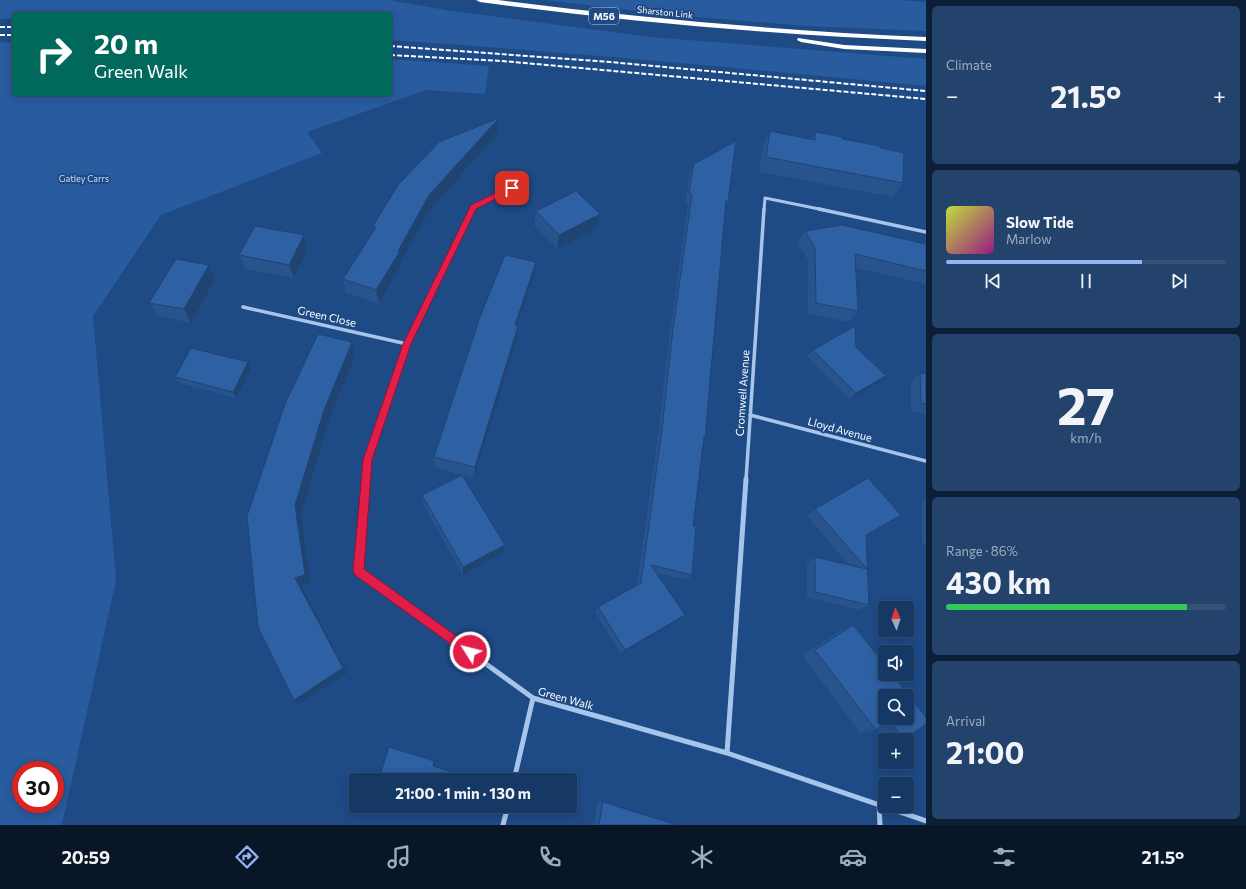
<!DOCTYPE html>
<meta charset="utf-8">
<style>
:root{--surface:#163864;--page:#23436d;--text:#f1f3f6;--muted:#9eacbf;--line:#355278;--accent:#95b2f1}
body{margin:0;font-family:Commissioner,sans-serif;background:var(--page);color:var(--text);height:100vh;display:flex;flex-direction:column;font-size:15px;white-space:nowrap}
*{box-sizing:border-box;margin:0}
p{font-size:13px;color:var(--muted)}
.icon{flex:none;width:22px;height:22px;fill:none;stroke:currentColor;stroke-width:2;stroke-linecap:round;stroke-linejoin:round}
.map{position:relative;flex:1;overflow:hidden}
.sheet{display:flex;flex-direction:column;gap:6px;padding:6px;background:#0c1f37;width:320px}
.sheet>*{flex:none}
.banner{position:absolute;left:12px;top:12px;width:380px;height:84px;border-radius:4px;box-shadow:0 2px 10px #0003,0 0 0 1px var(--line);background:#00695c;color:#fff;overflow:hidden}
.needle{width:26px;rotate:357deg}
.tools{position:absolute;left:878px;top:601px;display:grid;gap:8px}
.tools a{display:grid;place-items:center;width:36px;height:36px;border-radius:4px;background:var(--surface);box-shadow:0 2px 10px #0003,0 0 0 1px var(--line);font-size:20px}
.speed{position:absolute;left:12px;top:761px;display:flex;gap:8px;font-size:20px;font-weight:700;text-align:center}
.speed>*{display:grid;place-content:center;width:52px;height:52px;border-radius:50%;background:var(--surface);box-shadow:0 2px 10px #0003,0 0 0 1px var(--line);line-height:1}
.speed .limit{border:6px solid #d22;background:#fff;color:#111}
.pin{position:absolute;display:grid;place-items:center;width:34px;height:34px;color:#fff;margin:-17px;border-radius:8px;box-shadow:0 2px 6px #0006}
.me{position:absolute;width:44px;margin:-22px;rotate:306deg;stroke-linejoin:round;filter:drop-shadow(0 0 3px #0008)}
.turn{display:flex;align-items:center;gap:14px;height:84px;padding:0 16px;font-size:18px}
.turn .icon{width:52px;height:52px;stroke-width:2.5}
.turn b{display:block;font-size:28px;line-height:34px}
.big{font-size:30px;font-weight:700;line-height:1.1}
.sheet .tile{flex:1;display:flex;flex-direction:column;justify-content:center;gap:6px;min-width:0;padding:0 14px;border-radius:6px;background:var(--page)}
.sheet .dial{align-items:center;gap:0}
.dial b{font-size:52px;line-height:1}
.song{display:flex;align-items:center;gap:12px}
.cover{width:48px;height:48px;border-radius:6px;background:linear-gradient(135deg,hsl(70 70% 55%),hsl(310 70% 35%))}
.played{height:4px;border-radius:2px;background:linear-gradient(90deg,var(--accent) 70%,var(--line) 70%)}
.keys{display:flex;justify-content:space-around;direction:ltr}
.heat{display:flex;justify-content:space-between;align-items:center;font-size:22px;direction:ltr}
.charge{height:6px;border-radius:3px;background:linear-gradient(90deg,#34c759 86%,var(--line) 0)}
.trip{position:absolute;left:349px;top:773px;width:228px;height:40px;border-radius:4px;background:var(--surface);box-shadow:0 2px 10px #0003,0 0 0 1px var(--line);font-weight:700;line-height:40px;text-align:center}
.dock{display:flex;height:64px;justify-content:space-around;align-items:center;background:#091628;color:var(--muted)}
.dock .icon{width:28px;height:28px}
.dock .active{color:var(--accent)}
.dock b{font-size:18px;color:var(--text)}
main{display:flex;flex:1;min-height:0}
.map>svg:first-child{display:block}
</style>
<main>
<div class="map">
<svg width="926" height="825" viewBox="0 0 926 825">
<rect width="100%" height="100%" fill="#1e4a86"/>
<!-- green -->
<path fill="#285c9e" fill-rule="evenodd" d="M 0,0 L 388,0 L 452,11 L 650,37 L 926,59 L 926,86 C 747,69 569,52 390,40 L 390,14 L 14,14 L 14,19 L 0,19 Z
M 546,0 L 899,0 L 926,2 L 926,31 L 806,26 L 661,14 Z
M 0,42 L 14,43 L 14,94 L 390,94 L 390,59 L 489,66 L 485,94 L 426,90 L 307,132 L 322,153 L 161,215 L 93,316 L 116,580 L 62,825 L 0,825 ZM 21,770 L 55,770 L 55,804 L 21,804 Z"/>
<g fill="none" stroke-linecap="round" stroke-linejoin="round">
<!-- street-far2 -->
<path stroke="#a7c5ea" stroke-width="3" d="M 472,210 L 474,207 L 525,181
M 764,210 L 765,198 L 824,210"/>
<!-- street-far1 -->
<path stroke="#a7c5ea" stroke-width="3.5" d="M 819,209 L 926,232
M 243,307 L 407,344
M 750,415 L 926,461
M 366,480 L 368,460 L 407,344 L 473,209
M 746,480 L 764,209"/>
<!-- street -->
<path stroke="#a7c5ea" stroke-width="5" d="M 366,479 L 358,571 L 533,698 L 727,753 L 926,821
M 727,753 L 746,479
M 514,780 L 533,698
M 879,805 L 880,825
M 503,825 L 508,806"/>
<!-- highway -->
<path fill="#fff" fill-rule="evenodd" d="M 476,0 L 498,0 C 640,18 783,31 926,37 L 926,41 C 777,35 628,22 480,2 Z
M 798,38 L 844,45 L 926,49 L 926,53 L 844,49 L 801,42 L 797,40 Z"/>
<!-- rail -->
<path stroke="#fff" stroke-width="2" stroke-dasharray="5 2" stroke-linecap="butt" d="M 0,27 L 14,27
M 0,35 L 14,35
M 390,46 L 610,62 L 926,91
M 390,55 L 502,61 L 926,99"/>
</g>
<!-- wall -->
<path fill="#28538c" d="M 499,118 L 498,133 L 430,210 L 401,262 L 401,265 L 379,304 L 346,293 L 343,279 L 374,231 L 373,226 Z
M 770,131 L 811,139 L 815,132 L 842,139 L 880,148 L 903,183 L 893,197 L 759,172 L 763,146 Z
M 694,164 L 728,201 L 725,209 L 705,438 L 703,441 L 693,526 L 692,575 L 687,580 L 656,573 L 685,615 L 680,619 L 621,654 L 595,612 L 598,607 L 637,585 L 658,436 L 669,338 L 688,203 L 685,203 L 690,174 Z
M 536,211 L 600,214 L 597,228 L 557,249 L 534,225 Z
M 805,231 L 926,244 L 926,284 L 856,268 L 858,311 L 849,322 L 808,314 L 808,260 L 797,243 Z
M 308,250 L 294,278 L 245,269 L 239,255 Z
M 209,265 L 215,279 L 191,323 L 158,316 L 149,303 Z
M 534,276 L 518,325 L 518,326 L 517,339 L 474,478 L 462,475 L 503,553 L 463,575 L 423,504 L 422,495 L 462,475 L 435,468 L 434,457 Z
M 856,347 L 886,376 L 880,382 L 850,399 L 807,356 L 813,350 Z
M 251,369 L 236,398 L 179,383 L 175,377 Z
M 920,373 L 926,374 L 926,415 L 911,411 L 911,382 Z
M 926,500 L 926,544 L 922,543 L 922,503 Z
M 815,509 L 891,521 L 866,536 L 869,605 L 859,610 L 807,597 L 807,563 L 815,557 L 849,565 L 807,516 Z
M 853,625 L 904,740 L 886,740 L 878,729 L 876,730 L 860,733 L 802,655 L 840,631 Z
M 597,802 L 603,802 L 677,825 L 594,825 Z"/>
<!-- shaded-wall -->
<path fill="#204472" d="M 499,118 L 498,133 L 430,210 L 401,262 L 401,265 L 379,304 L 376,290 L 398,251 L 429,195 Z
M 600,214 L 597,228 L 557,249 L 559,235 Z
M 304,235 L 308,250 L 294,278 L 289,265 Z
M 536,262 L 534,276 L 513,338 L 515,325 Z
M 209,265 L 215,279 L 191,323 L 184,309 Z
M 518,326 L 517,339 L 474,478 L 475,467 Z
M 352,342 L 355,355 L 328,422 L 301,515 L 310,583 L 301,585 L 347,673 L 300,703 L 294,700 L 295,505 L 324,410 Z
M 248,362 L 251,369 L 236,398 L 233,392 Z
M 886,376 L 880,382 L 850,399 L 856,393 Z
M 505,545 L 503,553 L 463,575 L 463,567 Z
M 685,615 L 680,619 L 621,654 L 625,650 Z
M 434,761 L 435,762 L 434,767 L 433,766 Z"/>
<!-- building -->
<path fill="#2e61a3" stroke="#204472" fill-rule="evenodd" d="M 499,118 L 429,195 L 398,251 L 400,251 L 376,290 L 343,279 L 376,227 L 373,226 L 398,185 L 439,142 Z
M 770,131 L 815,140 L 815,132 L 842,137 L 842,139 L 880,146 L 880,148 L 904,153 L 903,183 L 766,157 Z
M 736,141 L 728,201 L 726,201 L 705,438 L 704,437 L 693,526 L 696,527 L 692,575 L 651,565 L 685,615 L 625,650 L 598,607 L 641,583 L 662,429 L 673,329 L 692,194 L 689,193 L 694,164 Z
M 576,191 L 600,214 L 559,235 L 536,211 Z
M 842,225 L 926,244 L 926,271 L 855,254 L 858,311 L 816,303 L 815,248 L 805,231 Z
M 255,226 L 304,235 L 289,265 L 239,255 Z
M 505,255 L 536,262 L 515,325 L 518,326 L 475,467 L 434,457 L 480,317 Z
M 176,259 L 209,265 L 184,309 L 149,303 Z
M 855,326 L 856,347 L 886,376 L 856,393 L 813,350 Z
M 318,334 L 352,342 L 324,410 L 295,505 L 305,575 L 295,578 L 343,668 L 294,700 L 258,627 L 247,516 L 285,404 Z
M 191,348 L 248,362 L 233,392 L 175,377 Z
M 920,373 L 926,374 L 926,404 L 921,403 Z
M 462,475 L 505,545 L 463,567 L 422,495 Z
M 868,478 L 901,515 L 866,535 L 869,605 L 815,592 L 815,557 L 867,569 L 815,509 Z
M 853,625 L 885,665 L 885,674 L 892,674 L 926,717 L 926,724 L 904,740 L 890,721 L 876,730 L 815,650 ZM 885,696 L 907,696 L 907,718 L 885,718 Z
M 389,747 L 434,761 L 433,766 L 458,774 L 457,780 L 398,780 L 380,775 Z
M 603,802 L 677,825 L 599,825 Z
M 423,806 L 451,806 L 449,814 Z"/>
<!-- route -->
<path fill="#e11d48" stroke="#92132f" d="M 512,185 L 515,186 L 515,189 L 476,209 L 411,344 L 372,460 L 364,569 L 474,649 L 476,652 L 474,656 L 470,658 L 355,575 L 353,571 L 363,460 L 403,344 L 471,205 Z"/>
<g text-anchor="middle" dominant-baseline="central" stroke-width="4" stroke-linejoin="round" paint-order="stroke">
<!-- far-street labels -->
<g font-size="9" fill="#fff" stroke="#1e4a86">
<text transform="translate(665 12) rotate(6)">Sharston Link</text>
</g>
<!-- far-park labels -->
<g font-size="9" fill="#cbdff8" stroke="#1e4a86">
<text x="84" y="178">Gatley Carrs</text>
</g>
<!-- shield labels -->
<rect fill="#1e4a86" stroke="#bcc9db" stroke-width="1" x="589" y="8" width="30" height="16" rx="3"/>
<g font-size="10" font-weight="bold" fill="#fff">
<text x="604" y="16">M56</text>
</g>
<!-- street labels -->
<g font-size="11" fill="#fff" stroke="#1e4a86">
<text transform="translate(327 316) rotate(13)">Green Close</text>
<text transform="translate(742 393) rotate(-86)">Cromwell Avenue</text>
<text transform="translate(840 429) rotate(15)">Lloyd Avenue</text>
<text transform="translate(566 698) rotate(16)">Green Walk</text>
</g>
</g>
</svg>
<div class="tools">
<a><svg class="needle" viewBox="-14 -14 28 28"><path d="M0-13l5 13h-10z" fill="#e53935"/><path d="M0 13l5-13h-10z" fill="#9eacbf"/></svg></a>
<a><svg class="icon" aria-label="sound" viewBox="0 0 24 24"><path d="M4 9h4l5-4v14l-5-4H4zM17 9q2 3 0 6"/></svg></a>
<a><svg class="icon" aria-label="search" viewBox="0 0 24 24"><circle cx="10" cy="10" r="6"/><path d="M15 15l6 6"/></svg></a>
<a>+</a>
<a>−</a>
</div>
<div class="speed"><div class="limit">30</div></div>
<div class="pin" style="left:512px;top:188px;background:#d93025"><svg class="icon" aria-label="arrive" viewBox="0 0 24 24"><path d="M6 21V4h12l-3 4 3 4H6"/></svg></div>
<svg class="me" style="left:470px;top:652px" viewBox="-20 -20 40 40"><circle r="17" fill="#e11d48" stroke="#fff" stroke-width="3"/><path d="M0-11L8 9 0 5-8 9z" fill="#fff"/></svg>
<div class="trip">21:00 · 1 min · 130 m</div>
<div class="banner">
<div class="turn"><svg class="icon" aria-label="right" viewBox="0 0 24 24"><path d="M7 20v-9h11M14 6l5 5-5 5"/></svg><div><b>20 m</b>Green Walk</div></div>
</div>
</div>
<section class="sheet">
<div class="tile"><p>Climate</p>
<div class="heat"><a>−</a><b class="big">21.5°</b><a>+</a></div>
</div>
<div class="tile">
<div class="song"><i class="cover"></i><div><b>Slow Tide</b><p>Marlow</p></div></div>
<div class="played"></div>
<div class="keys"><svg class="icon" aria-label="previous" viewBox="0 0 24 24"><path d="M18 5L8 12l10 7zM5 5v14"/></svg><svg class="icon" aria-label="pause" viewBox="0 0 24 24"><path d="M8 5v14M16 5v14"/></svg><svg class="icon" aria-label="next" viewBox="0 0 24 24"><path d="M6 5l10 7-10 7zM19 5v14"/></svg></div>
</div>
<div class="tile dial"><b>27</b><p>km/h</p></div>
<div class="tile"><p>Range · 86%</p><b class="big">430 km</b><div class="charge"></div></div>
<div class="tile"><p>Arrival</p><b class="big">21:00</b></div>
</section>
</main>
<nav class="dock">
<b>20:59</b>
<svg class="icon active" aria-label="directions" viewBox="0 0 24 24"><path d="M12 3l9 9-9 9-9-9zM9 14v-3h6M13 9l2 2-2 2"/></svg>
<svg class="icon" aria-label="music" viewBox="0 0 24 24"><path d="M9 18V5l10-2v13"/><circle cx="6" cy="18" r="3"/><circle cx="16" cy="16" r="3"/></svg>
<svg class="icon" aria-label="phone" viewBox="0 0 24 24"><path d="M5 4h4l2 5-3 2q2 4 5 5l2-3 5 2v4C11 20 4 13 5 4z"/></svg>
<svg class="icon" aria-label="climate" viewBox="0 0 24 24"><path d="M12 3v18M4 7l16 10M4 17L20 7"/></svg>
<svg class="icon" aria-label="car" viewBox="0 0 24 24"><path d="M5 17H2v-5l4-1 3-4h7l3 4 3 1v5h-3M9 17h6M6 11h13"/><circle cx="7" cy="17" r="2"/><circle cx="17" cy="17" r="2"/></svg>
<svg class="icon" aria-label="filters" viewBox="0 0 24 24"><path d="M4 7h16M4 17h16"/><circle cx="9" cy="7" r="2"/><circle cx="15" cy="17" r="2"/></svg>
<b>21.5°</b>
</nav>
